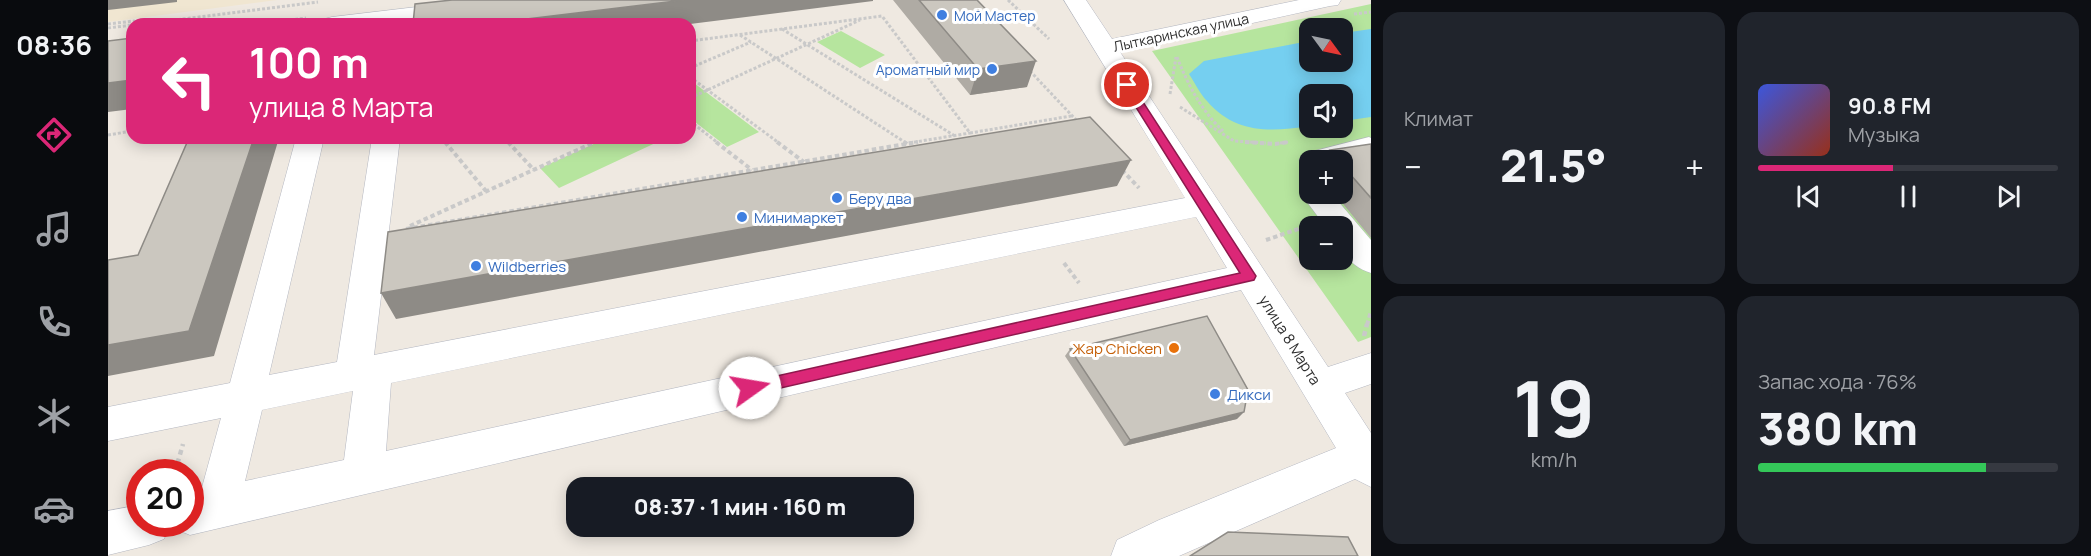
<!DOCTYPE html>
<html lang="ru">
<meta charset="utf-8">
<style>
:root{--surface:#171b24;--page:#20242c;--text:#f1f3f6;--muted:#9ea1a6;--line:#363941;--accent:#db2777}
body{margin:0;font-family:Manrope,sans-serif;background:var(--page);color:var(--text);height:100vh;display:flex;flex-direction:column;font-size:22px;white-space:nowrap}
*{box-sizing:border-box;margin:0}
p{font-size:20px;color:var(--muted)}
.icon{flex:none;width:33px;height:33px;fill:none;stroke:currentColor;stroke-width:2;stroke-linecap:round;stroke-linejoin:round}
.map{position:relative;flex:1;overflow:hidden}
.side{display:flex;flex-direction:column;gap:12px;padding:12px;background:#0d0f14;width:720px}
.side>*{flex:none}
.banner{position:absolute;left:18px;top:18px;width:570px;height:126px;border-radius:18px;box-shadow:0 3px 15px #0003;background:#db2777;color:#fff;overflow:hidden}
.needle{width:39px;rotate:123deg}
.tools{position:absolute;left:1191px;top:18px;display:grid;gap:12px}
.tools a{display:grid;place-items:center;width:54px;height:54px;border-radius:12px;background:var(--surface);box-shadow:0 3px 15px #0003;font-size:30px}
.speed{position:absolute;left:18px;top:459px;display:flex;gap:12px;font-size:30px;font-weight:700;text-align:center}
.speed>*{display:grid;place-content:center;width:78px;height:78px;border-radius:50%;background:var(--surface);box-shadow:0 3px 15px #0003;line-height:1}
.speed .limit{border:9px solid #d22;background:#fff;color:#111}
.pin{position:absolute;display:grid;place-items:center;width:51px;height:51px;color:#fff;margin:-26px;border:3px solid #fff;border-radius:50%;box-shadow:0 2px 6px #0007}
.me{position:absolute;width:66px;margin:-33px;rotate:77deg;stroke-linejoin:round;filter:drop-shadow(0 0 4px #0008)}
.turn{display:flex;align-items:center;gap:21px;height:126px;padding:0 24px;font-size:27px}
.turn .icon{width:78px;height:78px;stroke-width:2.5}
.turn b{display:block;font-size:42px;line-height:51px}
.big{font-size:45px;font-weight:800;line-height:1.1}
.side .tile{flex:1;display:flex;flex-direction:column;justify-content:center;gap:9px;min-width:0;padding:0 21px;border-radius:18px;background:var(--page)}
.side .dial{align-items:center;gap:0}
.dial b{font-size:78px;line-height:1}
.song{display:flex;align-items:center;gap:18px}
.cover{width:72px;height:72px;border-radius:9px;background:linear-gradient(135deg,hsl(230 70% 55%),hsl(10 70% 35%))}
.played{height:6px;border-radius:3px;background:linear-gradient(90deg,var(--accent) 45%,var(--line) 45%)}
.keys{display:flex;justify-content:space-around;direction:ltr}
.heat{display:flex;justify-content:space-between;align-items:center;font-size:33px;direction:ltr}
.charge{height:9px;border-radius:4px;background:linear-gradient(90deg,#34c759 76%,var(--line) 0)}
.side .tiles{flex:1;display:grid;gap:12px;grid-template-columns:repeat(2,1fr)}
.trip{position:absolute;left:458px;top:477px;width:348px;height:60px;border-radius:18px;background:var(--surface);box-shadow:0 3px 15px #0003;font-weight:800;line-height:60px;text-align:center}
main{display:flex;flex:1;min-height:0}
.menu{display:flex;flex-direction:column;width:108px;justify-content:space-around;align-items:center;background:#090b0e;color:var(--muted)}
.menu .icon{width:42px;height:42px}
.menu .current{color:var(--accent)}
.menu b{font-size:27px;color:var(--text)}
.map>svg:first-child{display:block}
</style>
<main>
<nav class="menu">
<b>08:36</b>
<svg class="icon current" aria-label="directions" viewBox="0 0 24 24"><path d="M12 3l9 9-9 9-9-9zM9 14v-3h6M13 9l2 2-2 2"/></svg>
<svg class="icon" aria-label="music" viewBox="0 0 24 24"><path d="M9 18V5l10-2v13"/><circle cx="6" cy="18" r="3"/><circle cx="16" cy="16" r="3"/></svg>
<svg class="icon" aria-label="phone" viewBox="0 0 24 24"><path d="M5 4h4l2 5-3 2q2 4 5 5l2-3 5 2v4C11 20 4 13 5 4z"/></svg>
<svg class="icon" aria-label="climate" viewBox="0 0 24 24"><path d="M12 3v18M4 7l16 10M4 17L20 7"/></svg>
<svg class="icon" aria-label="car" viewBox="0 0 24 24"><path d="M5 17H2v-5l4-1 3-4h7l3 4 3 1v5h-3M9 17h6M6 11h13"/><circle cx="7" cy="17" r="2"/><circle cx="17" cy="17" r="2"/></svg>
</nav>
<div class="map">
<svg width="1263" height="556" viewBox="0 0 1263 556">
<rect width="100%" height="100%" fill="#efe9e1"/>
<!-- education -->
<path fill="#f0e6d1" d="M 0,0 L 169,0 L 0,22 Z"/>
<!-- green -->
<path fill="#b6e59e" fill-rule="evenodd" d="M 1263,4 L 1263,337 L 1250,342 L 1044,51 ZM 1202,28 L 1234,28 L 1234,62 L 1202,62 ZM 1202,94 L 1234,94 L 1234,128 L 1202,128 ZM 1202,160 L 1234,160 L 1234,194 L 1202,194 ZM 1202,226 L 1234,226 L 1234,260 L 1202,260 Z
M 733,31 L 777,55 L 752,68 L 709,42 Z
M 582,80 L 651,132 L 619,147 L 582,118 Z
M 499,138 L 556,139 L 451,188 L 432,168 Z"/>
<!-- water -->
<path fill="#75cff0" d="M 1263,29 L 1263,117 L 1235,121 L 1234,94 L 1202,94 L 1201,126 C 1163,132 1127,134 1099,101 C 1092,94 1087,83 1081,74 L 1096,61 L 1201,41 L 1202,62 L 1234,62 L 1235,33 Z"/>
<g fill="none" stroke-linecap="round" stroke-linejoin="round">
<defs>
<path id="minor" d="M 368,0 L 433,0 L 430,5 L 422,6 L 279,24 L 213,24 L 216,19 L 224,17 Z
M 956,0 L 978,0 L 1004,39 L 1191,0 L 1233,0 L 1230,5 L 1222,6 L 1012,52 L 1220,367 L 1263,353 L 1263,384 L 1237,393 L 1263,433 L 1263,487 L 1247,479 L 1071,556 L 1003,556 L 1009,540 L 1051,520 L 1228,448 L 1133,290 L 82,535 L 67,529 L 65,524 L 82,524 L 82,493 L 93,491 L 113,418 L 0,441 L 0,407 L 122,383 L 188,138 L 216,138 L 161,375 L 229,362 L 264,138 L 292,138 L 266,355 L 1077,198 ZM 1088,217 L 1119,268 L 278,451 L 283,383 ZM 245,391 L 236,460 L 137,481 L 154,410 Z
M 1261,137 L 1263,138 L 1263,157 L 1258,155 L 1234,161 L 1202,160 L 1202,168 L 1195,166 L 1191,160 L 1195,154 Z
M 1202,186 L 1202,194 L 1224,194 L 1263,240 L 1263,273 C 1238,265 1234,250 1234,226 L 1217,226 L 1193,194 L 1198,187 Z
M 32,505 L 32,524 L 62,524 L 56,539 L 41,545 L 0,555 L 0,511 Z"/>
</defs>
<!-- minor casing -->
<use href="#minor" stroke="#b4b7c1" stroke-width="1"/>
<!-- path-far2 -->
<path stroke="#c9c9c9" stroke-width="3" stroke-dasharray="3 2" stroke-linecap="butt" d="M 900,0 L 941,39
M 1246,14 L 1263,12
M 182,20 L 198,18
M 0,24 L 26,21 L 30,24
M 35,24 L 210,2
M 0,28 L 24,25
M 674,29 L 847,136
M 632,35 L 798,143
M 582,41 L 774,16 L 862,133 L 963,116
M 1069,57 C 1080,85 1093,110 1115,131
M 582,68 L 643,42
M 922,71 L 970,122
M 582,77 L 671,143
M 1062,94 L 1068,57
M 582,98 L 752,20
M 1072,107 L 1126,141 L 1158,143
M 582,121 L 610,143
M 0,135 L 24,131
M 334,138 L 338,143
M 397,138 L 402,143
M 336,141 L 343,138
M 483,143 L 495,138
M 801,143 L 862,133
M 1172,143 L 1181,142"/>
<!-- path-far1 -->
<path stroke="#c9c9c9" stroke-width="4" stroke-dasharray="4.5 3" stroke-linecap="butt" d="M 337,142 L 378,191
M 400,142 L 426,170
M 608,142 L 644,170
M 669,142 L 696,162
M 796,142 L 799,144
M 1137,142 L 1167,144 L 1181,142
M 1014,170 L 1031,188
M 302,226 L 487,142
M 298,229 L 810,142
M 1158,240 L 1196,227
M 956,263 L 971,283
M 1259,325 L 1263,311"/>
<!-- path -->
<path stroke="#c9c9c9" stroke-width="4.5" stroke-dasharray="5 4" stroke-linecap="butt" d="M 1256,336 L 1259,324
M 67,472 L 75,444"/>
<!-- minor -->
<use href="#minor" fill="#fff" fill-rule="evenodd"/>
</g>
<!-- wall -->
<path fill="#afaba4" d="M 785,0 L 869,0 L 919,87 L 862,95 Z
M 1263,144 L 1263,238 L 1227,194 L 1234,194 L 1234,160 L 1214,160 L 1222,150 Z
M 962,349 L 1129,419 L 1016,446 L 957,356 Z"/>
<!-- shaded-wall -->
<path fill="#8e8b86" d="M 0,0 L 69,0 L 69,2 L 0,10 Z
M 576,0 L 765,0 L 765,1 L 582,24 L 378,24 Z
M 928,61 L 919,87 L 862,95 L 870,69 Z
M 24,80 L 24,109 L 0,112 L 0,83 Z
M 146,138 L 171,138 L 106,356 L 0,376 L 0,345 Z
M 1023,160 L 1009,186 L 288,319 L 273,293 Z
M 1136,412 L 1129,419 L 1016,446 L 1022,440 Z"/>
<!-- building -->
<path fill="#cbc7bf" stroke="#8e8b86" stroke-width="1.5" d="M 344,0 L 576,0 L 378,24 L 305,24 L 307,4 Z
M 811,0 L 869,0 L 928,61 L 870,69 Z
M 186,19 L 184,24 L 143,24 Z
M 24,38 L 24,80 L 0,83 L 0,41 Z
M 982,117 L 1023,160 L 273,293 L 280,232 Z
M 81,138 L 146,138 L 81,331 L 0,345 L 0,260 L 30,255 Z
M 1263,144 L 1263,198 L 1234,165 L 1234,160 L 1231,160 L 1222,150 Z
M 1099,316 L 1140,390 L 1136,412 L 1022,440 L 962,349 Z
M 1120,532 L 1240,537 L 1250,556 L 1082,556 Z"/>
<!-- route -->
<path fill="#db2777" stroke="#8e194d" stroke-width="1.5" d="M 1019,82 L 1024,85 L 1146,273 L 1148,276 L 1146,280 L 642,395 L 636,393 L 634,388 L 636,383 L 642,382 L 1132,273 L 1014,85 Z"/>
<!-- markers -->
<g fill="#3f7fe0" stroke="#fff" stroke-width="2">
<circle cx="834" cy="15" r="6"/>
<circle cx="884" cy="69" r="6"/>
<circle cx="729" cy="198" r="6"/>
<circle cx="634" cy="217" r="6"/>
<circle cx="368" cy="266" r="6"/>
<circle cx="1107" cy="394" r="6"/>
</g>
<circle fill="#e8710a" stroke="#fff" stroke-width="2" cx="1066" cy="348" r="6"/>
<g text-anchor="middle" dominant-baseline="central" stroke-width="6" stroke-linejoin="round" paint-order="stroke">
<!-- far-shop labels -->
<g font-size="14" fill="#366cbe" stroke="#fff" text-anchor="start">
<text x="846" y="15">Мой Мастер</text>
<text x="872" y="69" text-anchor="end">Ароматный мир</text>
</g>
<!-- far-street labels -->
<g font-size="14" fill="#2e2e2e" stroke="#fff">
<text transform="translate(1073 32) rotate(-12)">Лыткаринская улица</text>
</g>
<!-- shop labels -->
<g font-size="15" fill="#366cbe" stroke="#fff" text-anchor="start">
<text x="741" y="198">Беру два</text>
<text x="646" y="217">Минимаркет</text>
<text x="380" y="266">Wildberries</text>
<text x="1119" y="394">Дикси</text>
</g>
<!-- street labels -->
<g font-size="15" fill="#2e2e2e" stroke="#fff">
<text transform="translate(1182 340) rotate(58)">улица 8 Марта</text>
</g>
<!-- food labels -->
<g font-size="15" fill="#c56008" stroke="#fff" text-anchor="end">
<text x="1054" y="348">Жар Chicken</text>
</g>
</g>
</svg>
<div class="tools">
<a><svg class="needle" viewBox="-14 -14 28 28"><path d="M0-13l5 13h-10z" fill="#e53935"/><path d="M0 13l5-13h-10z" fill="#9ea1a6"/></svg></a>
<a><svg class="icon" aria-label="sound" viewBox="0 0 24 24"><path d="M4 9h4l5-4v14l-5-4H4zM17 9q2 3 0 6"/></svg></a>
<a>+</a>
<a>−</a>
</div>
<div class="speed"><div class="limit">20</div></div>
<div class="pin" style="left:1019px;top:85px;background:#d93025"><svg class="icon" aria-label="arrive" viewBox="0 0 24 24"><path d="M6 21V4h12l-3 4 3 4H6"/></svg></div>
<svg class="me" style="left:642px;top:388px" viewBox="-20 -20 40 40"><circle r="19" fill="#fff"/><path d="M0-13L10 11 0 6-10 11z" fill="#db2777"/></svg>
<div class="trip">08:37 · 1 мин · 160 m</div>
<div class="banner">
<div class="turn"><svg class="icon" aria-label="left" viewBox="0 0 24 24"><path d="M17 20v-9H6M10 6l-5 5 5 5"/></svg><div><b>100 m</b>улица 8 Марта</div></div>
</div>
</div>
<section class="side">
<div class="tiles">
<div class="tile"><p>Климат</p>
<div class="heat"><a>−</a><b class="big">21.5°</b><a>+</a></div>
</div>
<div class="tile">
<div class="song"><i class="cover"></i><div><b>90.8 FM</b><p>Музыка</p></div></div>
<div class="played"></div>
<div class="keys"><svg class="icon" aria-label="previous" viewBox="0 0 24 24"><path d="M18 5L8 12l10 7zM5 5v14"/></svg><svg class="icon" aria-label="pause" viewBox="0 0 24 24"><path d="M8 5v14M16 5v14"/></svg><svg class="icon" aria-label="next" viewBox="0 0 24 24"><path d="M6 5l10 7-10 7zM19 5v14"/></svg></div>
</div>
<div class="tile dial"><b>19</b><p>km/h</p></div>
<div class="tile"><p>Запас хода · 76%</p><b class="big">380 km</b><div class="charge"></div></div>
</div>
</section>
</main>
